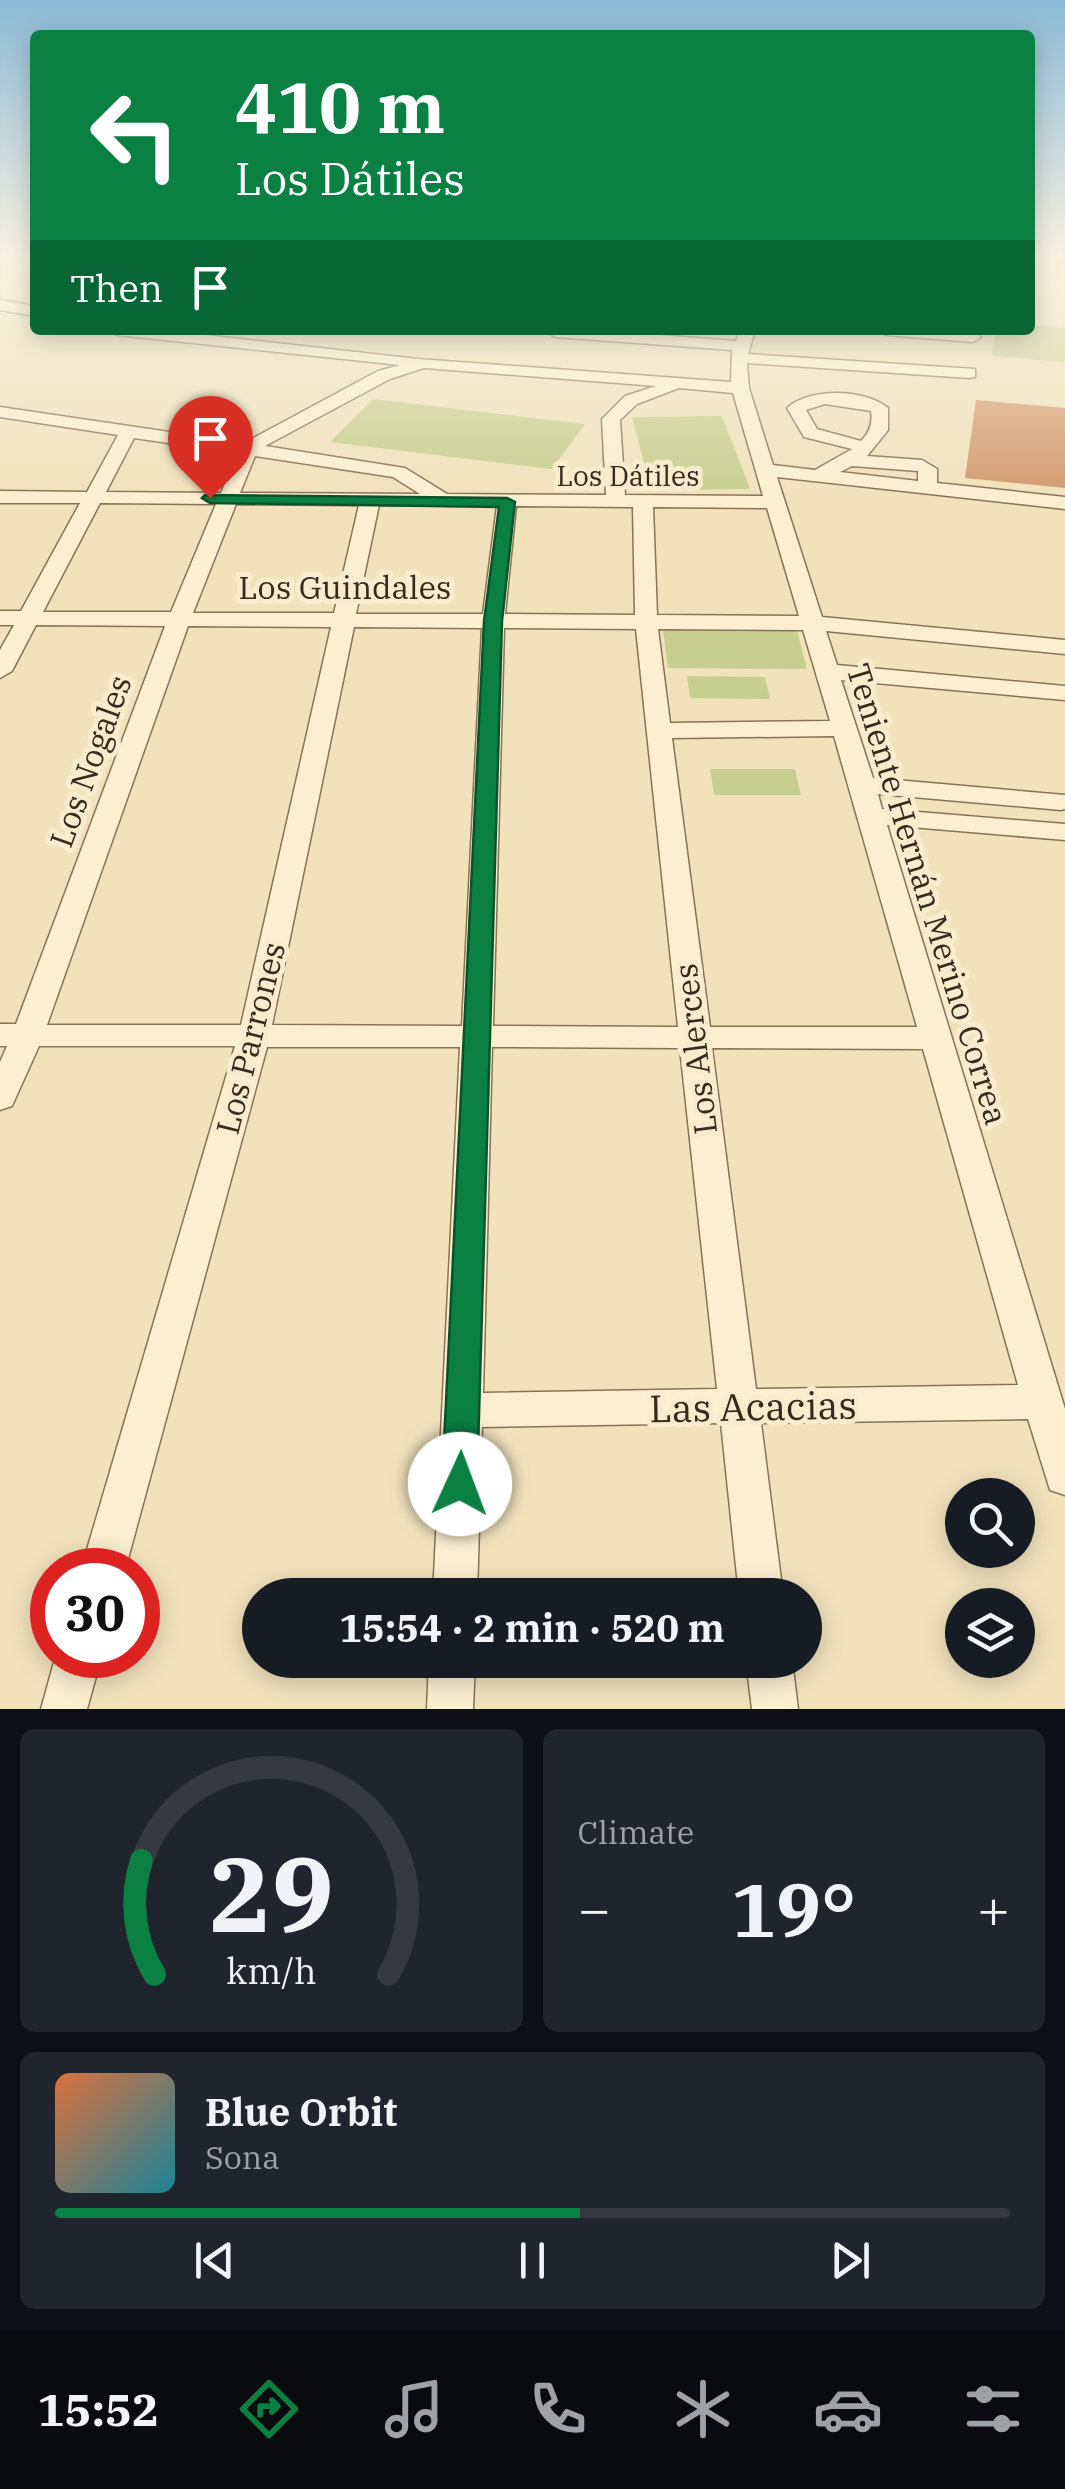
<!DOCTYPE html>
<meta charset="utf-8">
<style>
:root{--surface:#171b24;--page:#20242c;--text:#f1f3f6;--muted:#9ea1a6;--line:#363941;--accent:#0b8043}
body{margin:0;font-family:"IBM Plex Serif",serif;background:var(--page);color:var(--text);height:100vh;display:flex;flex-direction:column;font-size:38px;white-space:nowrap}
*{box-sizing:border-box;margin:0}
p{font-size:32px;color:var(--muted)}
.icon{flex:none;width:55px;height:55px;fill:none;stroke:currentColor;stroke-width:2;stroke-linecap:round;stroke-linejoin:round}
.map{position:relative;height:1709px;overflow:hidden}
.sheet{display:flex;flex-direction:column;gap:20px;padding:20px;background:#0d0f14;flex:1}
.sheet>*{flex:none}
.top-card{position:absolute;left:30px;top:30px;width:1005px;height:305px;border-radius:10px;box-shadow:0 5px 25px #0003;background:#0b8043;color:#fff;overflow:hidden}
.buttons{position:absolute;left:945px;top:1478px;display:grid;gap:20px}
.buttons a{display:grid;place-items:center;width:90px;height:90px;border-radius:50%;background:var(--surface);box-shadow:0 5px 25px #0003;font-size:50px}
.speed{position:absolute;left:30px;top:1548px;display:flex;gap:20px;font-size:50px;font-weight:700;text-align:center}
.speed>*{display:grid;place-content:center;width:130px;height:130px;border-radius:50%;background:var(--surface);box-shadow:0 5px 25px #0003;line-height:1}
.speed .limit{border:15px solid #d22;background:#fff;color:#111}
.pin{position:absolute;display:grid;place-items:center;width:85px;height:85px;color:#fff;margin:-102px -42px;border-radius:50% 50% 50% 0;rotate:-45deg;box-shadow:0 0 10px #0007}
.pin .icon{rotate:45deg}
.me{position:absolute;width:110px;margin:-55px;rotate:2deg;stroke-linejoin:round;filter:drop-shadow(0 0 8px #0008)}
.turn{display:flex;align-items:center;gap:35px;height:210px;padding:0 40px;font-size:45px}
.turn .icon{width:130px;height:130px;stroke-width:2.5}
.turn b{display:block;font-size:70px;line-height:85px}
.then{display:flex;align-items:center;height:95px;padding:0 40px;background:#0003;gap:20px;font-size:38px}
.big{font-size:75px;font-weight:700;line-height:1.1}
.sheet .widget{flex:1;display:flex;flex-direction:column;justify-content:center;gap:15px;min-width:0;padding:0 35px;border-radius:15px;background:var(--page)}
.sheet .dial{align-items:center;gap:0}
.dial svg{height:260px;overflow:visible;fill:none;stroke:var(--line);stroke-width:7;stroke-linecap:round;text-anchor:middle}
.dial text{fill:var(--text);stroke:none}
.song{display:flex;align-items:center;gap:30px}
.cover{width:120px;height:120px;border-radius:15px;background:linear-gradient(135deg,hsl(20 70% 55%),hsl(190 70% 35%))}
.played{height:10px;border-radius:5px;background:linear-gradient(90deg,var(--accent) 55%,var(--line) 55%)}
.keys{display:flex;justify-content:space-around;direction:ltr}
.heat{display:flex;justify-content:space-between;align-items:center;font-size:55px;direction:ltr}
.sheet .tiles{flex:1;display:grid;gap:20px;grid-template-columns:1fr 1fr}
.widget:last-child{grid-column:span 2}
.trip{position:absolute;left:242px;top:1578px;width:580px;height:100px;border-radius:50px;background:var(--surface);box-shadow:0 5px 25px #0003;font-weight:700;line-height:100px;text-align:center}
.tab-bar{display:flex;height:160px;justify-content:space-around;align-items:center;background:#090b0e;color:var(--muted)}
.tab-bar .icon{width:70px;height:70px}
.tab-bar .active{color:var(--accent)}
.tab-bar b{font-size:45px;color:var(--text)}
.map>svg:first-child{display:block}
</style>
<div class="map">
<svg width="1065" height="1709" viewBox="0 0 1065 1709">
<rect width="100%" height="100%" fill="#f1e2bc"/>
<!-- green -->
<path fill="#c7cf90" d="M 1030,325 L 1065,328 L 1065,362 L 992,356 L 995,330 L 1030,330 Z
M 373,399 L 585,424 L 552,469 L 330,442 Z
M 722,416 L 750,489 L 651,490 L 632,417 Z
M 663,630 L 797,630 L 807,669 L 668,668 Z
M 687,676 L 765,677 L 770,699 L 690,698 Z
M 710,769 L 795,769 L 801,795 L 714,795 Z"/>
<!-- building -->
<path fill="#d29a6f" d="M 976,400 L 1065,408 L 1065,488 L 965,478 Z"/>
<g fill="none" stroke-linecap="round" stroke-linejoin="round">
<defs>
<path id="minor" d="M 1031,256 L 1065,256 L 1065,263 Z
M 0,300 L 35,306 L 35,316 L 0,310 Z
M 109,330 L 162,330 L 418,359 L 731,382 L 732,350 L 555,337 L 547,332 L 592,330 L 736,341 L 739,330 L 755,330 L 748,354 L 975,369 L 975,377 L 969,378 L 747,363 L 749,388 L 773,465 L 815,470 L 852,449 L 804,437 L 787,408 C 810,387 865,389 888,408 L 888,430 L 867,456 L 922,460 L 937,469 L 937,483 L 1065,497 L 1065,509 L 777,477 L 822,617 L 1065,640 L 1065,654 L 826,631 L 837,665 L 1065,686 L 1065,700 L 841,680 L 873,778 L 1065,795 L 1065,809 L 1061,810 L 878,794 L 882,809 L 1065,824 L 1065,840 L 887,825 L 1065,1409 L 1065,1495 L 1050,1490 L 1028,1419 L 761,1423 L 783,1595 L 739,1595 L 721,1423 L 482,1427 L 477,1595 L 433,1595 L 460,1047 L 267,1047 L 125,1570 L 81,1570 L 235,1046 L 39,1046 L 12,1106 L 0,1110 L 0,1062 L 7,1046 L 0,1046 L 0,1024 L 16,1024 L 165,626 L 36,625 L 12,671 L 0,678 L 0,650 L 14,625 L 0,625 L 0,611 L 21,611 L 80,503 L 0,503 L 0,491 L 87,492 L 118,435 L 0,417 L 0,407 L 244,443 L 378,371 L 400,365 L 117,335 ZM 424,368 L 656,386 L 625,396 L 602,419 L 606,495 L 447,494 L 405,468 L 265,446 L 390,379 ZM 679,388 L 733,393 L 763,496 L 625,495 L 620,420 L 637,404 ZM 825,404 L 871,411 C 873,423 870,432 861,441 L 817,429 L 806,410 ZM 134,438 L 238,453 L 221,493 L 106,492 ZM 255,456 L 393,477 L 420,494 L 240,493 ZM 852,466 L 918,471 L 918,481 L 840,472 ZM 100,503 L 216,504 L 171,612 L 43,612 ZM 236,504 L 359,505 L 334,613 L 193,613 ZM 379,505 L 497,506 L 483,614 L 356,614 ZM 516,506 L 633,507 L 635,615 L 505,614 ZM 653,507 L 767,508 L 799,616 L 657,615 ZM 188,626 L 331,627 L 241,1025 L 47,1025 ZM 354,627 L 482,628 L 462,1026 L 272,1025 ZM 504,628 L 636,629 L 678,1027 L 493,1026 ZM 658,629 L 803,630 L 830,721 L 670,723 ZM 834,736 L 917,1027 L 710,1027 L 672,738 ZM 492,1047 L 680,1048 L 717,1389 L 483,1393 ZM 712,1048 L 923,1049 L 1018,1385 L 756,1389 Z
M 878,330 C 907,330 957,321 981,337 L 973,342 L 886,335 Z
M 56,1655 L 102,1655 L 87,1709 L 41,1709 Z
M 429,1660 L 475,1660 L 473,1709 L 427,1709 Z
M 746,1660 L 792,1660 L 798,1709 L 752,1709 Z"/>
</defs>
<!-- minor casing -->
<use href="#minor" stroke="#897255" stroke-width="3"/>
<!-- minor -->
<use href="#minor" fill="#fbefd0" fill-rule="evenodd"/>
</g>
<!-- sky -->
<linearGradient id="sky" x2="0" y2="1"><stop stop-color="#8bb9d5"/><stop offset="0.52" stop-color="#f9f2e1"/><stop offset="1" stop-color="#f9f2e1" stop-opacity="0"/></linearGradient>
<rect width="1065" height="496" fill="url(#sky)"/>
<!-- route -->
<path fill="#0b8043" stroke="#07532c" stroke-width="2.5" d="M 205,495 L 507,498 L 515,502 L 502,621 L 477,1484 L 472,1495 L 460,1499 L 447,1495 L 442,1484 L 484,621 L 499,507 L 210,503 L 202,498 Z"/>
<g text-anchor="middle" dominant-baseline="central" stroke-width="10" stroke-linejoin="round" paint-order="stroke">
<!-- far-street labels -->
<g font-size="28" fill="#37291b" stroke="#f8eccc">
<text x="628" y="475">Los Dátiles</text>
</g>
<!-- street labels -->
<g font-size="32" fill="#37291b" stroke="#f8eccc">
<text x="345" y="587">Los Guindales</text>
<text transform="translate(90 761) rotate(-70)">Los Nogales</text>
<text transform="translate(928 894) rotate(73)">Teniente Hernán Merino Correa</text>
<text transform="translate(250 1038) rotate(-76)">Los Parrones</text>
<text transform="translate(695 1049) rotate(-97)">Los Alerces</text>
</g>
<!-- near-street labels -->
<g font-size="38" fill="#37291b" stroke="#f8eccc">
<text transform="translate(753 1406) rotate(-1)">Las Acacias</text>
</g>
</g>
</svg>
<div class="buttons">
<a><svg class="icon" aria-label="search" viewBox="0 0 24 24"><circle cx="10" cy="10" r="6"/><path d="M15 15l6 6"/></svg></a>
<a><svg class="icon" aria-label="layers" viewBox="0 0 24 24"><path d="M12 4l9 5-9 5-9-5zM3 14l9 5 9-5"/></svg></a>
</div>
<div class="speed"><div class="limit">30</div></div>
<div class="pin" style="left:210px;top:498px;background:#d93025"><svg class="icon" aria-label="arrive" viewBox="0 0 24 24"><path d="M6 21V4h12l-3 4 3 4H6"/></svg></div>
<svg class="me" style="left:460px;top:1484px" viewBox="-20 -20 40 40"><circle r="19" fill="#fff"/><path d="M0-13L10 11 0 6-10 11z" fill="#0b8043"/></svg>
<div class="trip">15:54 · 2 min · 520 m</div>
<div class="top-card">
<div class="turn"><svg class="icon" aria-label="left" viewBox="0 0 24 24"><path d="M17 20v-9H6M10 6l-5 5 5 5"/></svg><div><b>410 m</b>Los Dátiles</div></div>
<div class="then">Then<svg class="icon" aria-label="arrive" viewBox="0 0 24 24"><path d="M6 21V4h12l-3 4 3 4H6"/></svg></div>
</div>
</div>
<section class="sheet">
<div class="tiles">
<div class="widget dial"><svg viewBox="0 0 100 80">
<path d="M14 69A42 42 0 1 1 86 69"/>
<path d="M14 69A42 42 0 0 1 10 34" stroke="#0b8043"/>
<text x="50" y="56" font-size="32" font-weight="700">29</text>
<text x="50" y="72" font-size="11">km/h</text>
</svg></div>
<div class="widget"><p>Climate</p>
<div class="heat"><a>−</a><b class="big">19°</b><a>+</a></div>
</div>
<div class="widget">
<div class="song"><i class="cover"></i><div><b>Blue Orbit</b><p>Sona</p></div></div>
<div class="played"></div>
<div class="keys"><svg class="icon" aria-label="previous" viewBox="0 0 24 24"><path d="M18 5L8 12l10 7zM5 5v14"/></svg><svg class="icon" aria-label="pause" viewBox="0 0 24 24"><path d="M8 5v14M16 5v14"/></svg><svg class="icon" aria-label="next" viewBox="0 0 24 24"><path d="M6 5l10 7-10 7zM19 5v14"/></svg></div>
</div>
</div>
</section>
<nav class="tab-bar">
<b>15:52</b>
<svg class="icon active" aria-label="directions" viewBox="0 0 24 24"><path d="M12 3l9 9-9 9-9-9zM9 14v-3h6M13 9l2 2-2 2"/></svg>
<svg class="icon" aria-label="music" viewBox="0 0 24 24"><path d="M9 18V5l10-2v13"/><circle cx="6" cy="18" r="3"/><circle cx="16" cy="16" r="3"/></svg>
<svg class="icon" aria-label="phone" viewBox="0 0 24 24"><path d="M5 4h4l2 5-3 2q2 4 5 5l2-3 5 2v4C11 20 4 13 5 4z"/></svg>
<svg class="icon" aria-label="climate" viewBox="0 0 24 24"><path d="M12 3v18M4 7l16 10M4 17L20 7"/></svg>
<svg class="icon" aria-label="car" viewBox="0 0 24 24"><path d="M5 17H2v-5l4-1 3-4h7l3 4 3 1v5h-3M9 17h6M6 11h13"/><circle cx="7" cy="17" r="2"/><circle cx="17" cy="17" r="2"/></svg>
<svg class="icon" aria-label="filters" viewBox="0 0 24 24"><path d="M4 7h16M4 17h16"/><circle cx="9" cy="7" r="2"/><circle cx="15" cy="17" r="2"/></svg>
</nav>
